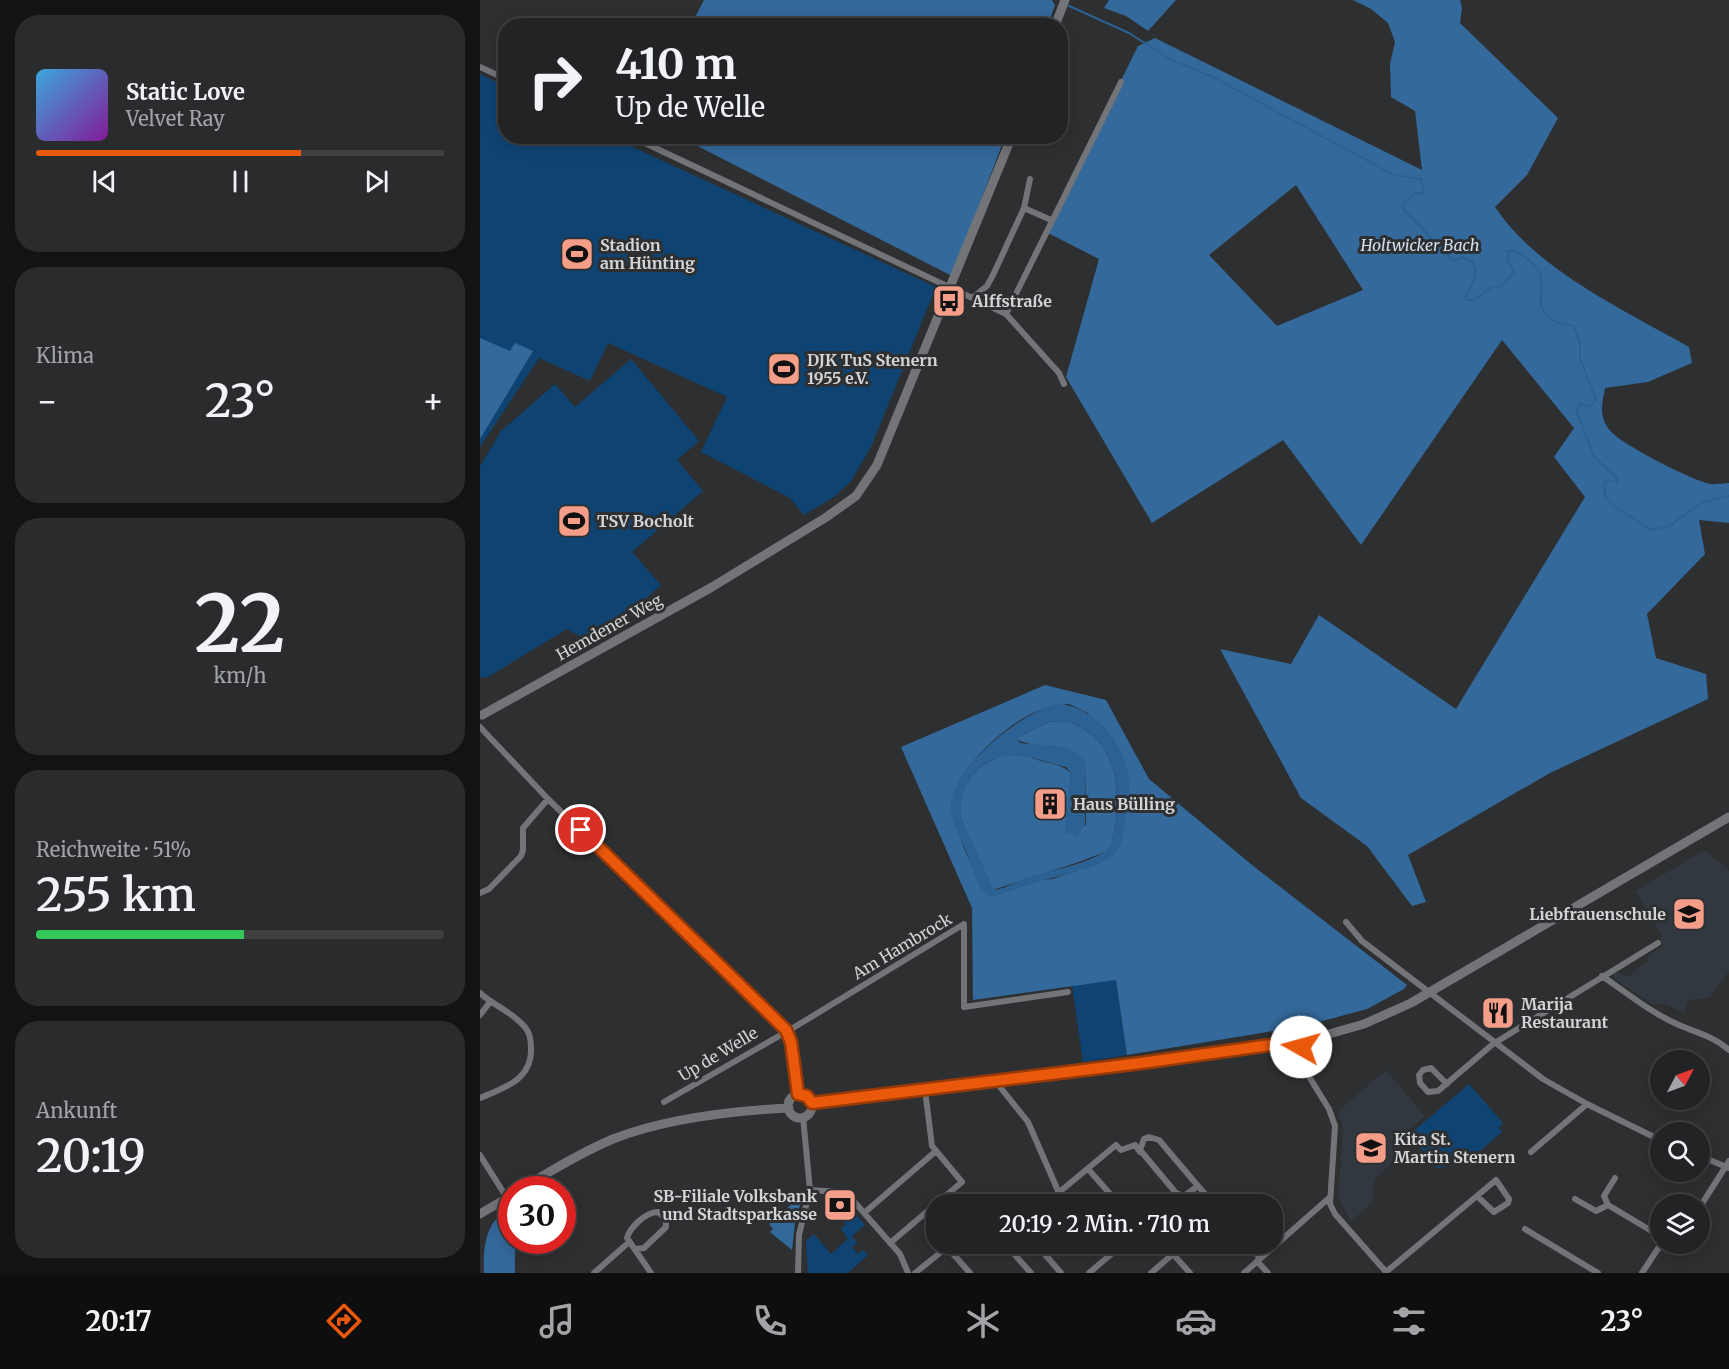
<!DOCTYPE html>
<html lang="de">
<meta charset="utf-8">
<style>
:root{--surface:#222325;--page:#2a2b2d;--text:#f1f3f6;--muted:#a2a4a7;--line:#3f4042;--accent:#ea580c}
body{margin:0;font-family:Merriweather,serif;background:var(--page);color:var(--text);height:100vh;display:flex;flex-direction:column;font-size:22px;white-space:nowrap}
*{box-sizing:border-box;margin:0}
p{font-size:20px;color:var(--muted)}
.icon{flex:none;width:33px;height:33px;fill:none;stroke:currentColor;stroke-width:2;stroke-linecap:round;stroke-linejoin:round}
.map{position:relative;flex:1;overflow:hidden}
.panel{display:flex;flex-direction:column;gap:15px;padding:15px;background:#131314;width:480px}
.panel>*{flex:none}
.top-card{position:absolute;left:18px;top:18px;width:570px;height:126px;border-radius:24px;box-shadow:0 3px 15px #0003,0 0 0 2px var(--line);background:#222325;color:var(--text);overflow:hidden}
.needle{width:39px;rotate:49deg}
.fabs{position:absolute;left:1170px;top:1050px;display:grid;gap:12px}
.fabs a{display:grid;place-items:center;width:60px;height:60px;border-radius:50%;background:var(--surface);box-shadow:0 3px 15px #0003,0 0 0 2px var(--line);font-size:30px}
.speed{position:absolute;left:18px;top:1176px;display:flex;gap:12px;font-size:30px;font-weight:700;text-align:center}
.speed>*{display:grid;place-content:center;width:78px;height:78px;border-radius:50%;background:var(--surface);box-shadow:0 3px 15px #0003,0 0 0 2px var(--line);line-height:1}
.speed .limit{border:9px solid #d22;background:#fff;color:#111}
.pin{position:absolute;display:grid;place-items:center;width:51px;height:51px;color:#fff;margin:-26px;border:3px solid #fff;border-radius:50%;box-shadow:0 2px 6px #0007}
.me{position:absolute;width:66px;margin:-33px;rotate:277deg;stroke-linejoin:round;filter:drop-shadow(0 0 4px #0008)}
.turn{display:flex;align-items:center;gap:21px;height:126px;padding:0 18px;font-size:27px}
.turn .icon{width:78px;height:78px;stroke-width:2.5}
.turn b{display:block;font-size:42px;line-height:51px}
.big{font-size:45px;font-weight:600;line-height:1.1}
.panel .tile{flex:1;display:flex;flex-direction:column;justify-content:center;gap:9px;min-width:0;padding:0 21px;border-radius:24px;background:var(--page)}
.panel .dial{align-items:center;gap:0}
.dial b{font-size:78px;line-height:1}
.song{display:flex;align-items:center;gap:18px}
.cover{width:72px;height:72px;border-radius:9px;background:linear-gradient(135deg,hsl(200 70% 55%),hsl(290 70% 35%))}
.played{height:6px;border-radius:3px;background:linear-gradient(90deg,var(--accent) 65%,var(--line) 65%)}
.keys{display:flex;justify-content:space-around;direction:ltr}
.heat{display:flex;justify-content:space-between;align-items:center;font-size:33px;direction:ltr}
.charge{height:9px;border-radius:4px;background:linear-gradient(90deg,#34c759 51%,var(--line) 0)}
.trip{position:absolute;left:446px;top:1194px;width:357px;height:60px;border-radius:24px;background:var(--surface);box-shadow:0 3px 15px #0003,0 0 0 2px var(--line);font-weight:600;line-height:60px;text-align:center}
.menu{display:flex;height:96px;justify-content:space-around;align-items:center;background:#0e0e0f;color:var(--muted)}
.menu .icon{width:42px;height:42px}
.menu .selected{color:var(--accent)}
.menu b{font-size:27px;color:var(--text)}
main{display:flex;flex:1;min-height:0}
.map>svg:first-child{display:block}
</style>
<main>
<section class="panel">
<div class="tile">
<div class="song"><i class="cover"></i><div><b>Static Love</b><p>Velvet Ray</p></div></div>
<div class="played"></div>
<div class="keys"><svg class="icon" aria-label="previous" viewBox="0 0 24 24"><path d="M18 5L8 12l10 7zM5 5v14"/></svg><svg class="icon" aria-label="pause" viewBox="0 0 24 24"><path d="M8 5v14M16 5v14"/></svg><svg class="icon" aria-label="next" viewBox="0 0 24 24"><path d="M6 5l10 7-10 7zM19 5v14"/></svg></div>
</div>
<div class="tile"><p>Klima</p>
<div class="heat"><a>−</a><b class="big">23°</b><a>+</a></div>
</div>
<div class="tile dial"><b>22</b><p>km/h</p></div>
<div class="tile"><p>Reichweite · 51%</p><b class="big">255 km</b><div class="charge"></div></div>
<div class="tile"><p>Ankunft</p><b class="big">20:19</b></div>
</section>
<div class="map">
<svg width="1249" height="1273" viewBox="0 0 1249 1273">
<rect width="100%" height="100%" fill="#2d2f31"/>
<!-- built -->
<path fill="#32383f" d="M 1225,850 L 1249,871 L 1249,971 L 1230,997 L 1209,1000 L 1204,1013 L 1185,1004 L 1173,1005 L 1135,979 L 1134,974 L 1137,971 L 1147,977 L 1167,962 L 1168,956 L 1183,946 L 1180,939 L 1182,936 L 1155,891 Z
M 906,1070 L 945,1116 L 921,1137 L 926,1144 L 916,1153 L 919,1157 L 894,1179 L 893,1202 L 871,1221 L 858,1197 L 863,1131 L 858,1111 Z"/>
<!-- green -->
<path fill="#0f4472" d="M 0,74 L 25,86 L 26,136 L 131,137 L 456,287 L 391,447 L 371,481 L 354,497 L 324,515 L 310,498 L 221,452 L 247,397 L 128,343 L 110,381 L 59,358 L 0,447 Z
M 151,359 L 219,441 L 197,460 L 223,491 L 152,552 L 181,585 L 143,619 L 105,640 L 87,629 L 8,677 L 0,678 L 0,466 L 21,431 L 75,384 L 95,407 Z
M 636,980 L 647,1055 L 603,1062 L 592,985 Z
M 989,1084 L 1023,1123 L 1019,1127 L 1022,1132 L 986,1163 L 957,1168 L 929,1135 Z
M 368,1205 L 385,1225 L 372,1236 L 377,1243 L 372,1247 L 378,1254 L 383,1250 L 388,1255 L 368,1273 L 328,1273 L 326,1241 L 334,1234 L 351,1254 L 368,1239 L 361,1229 L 366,1224 L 357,1215 Z"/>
<!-- forest -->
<path fill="#34699c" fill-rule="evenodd" d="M 224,0 L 572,0 L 575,5 L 568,25 L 211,25 Z
M 629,0 L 696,0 L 668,31 L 646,16 L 624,8 Z
M 873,0 L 980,0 L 982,8 L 980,23 L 1078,118 L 1047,175 L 1015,207 C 1057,270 1144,310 1209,347 L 1212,363 L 1168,382 L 1125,388 C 1122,403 1119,415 1128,428 C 1137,443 1212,480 1230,484 C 1236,485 1243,483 1249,483 L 1249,523 L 1219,520 L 1225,554 L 1167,614 L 1176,658 L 1226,674 L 1228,699 L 1070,773 L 928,855 L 946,902 L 932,906 L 887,846 L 821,798 L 740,649 L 811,664 L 839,615 L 976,709 L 1105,497 L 1074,457 L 1094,428 L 1022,340 L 881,545 L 803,440 L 672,523 L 586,377 L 619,259 L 566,232 L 658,46 L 675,38 L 942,170 L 935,111 L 911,97 L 910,64 L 915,42 L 908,23 L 891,9 ZM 816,185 L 883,290 L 797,326 L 729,255 Z
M 200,137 L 525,137 L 472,276 Z
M 0,338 L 30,351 L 35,343 L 53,351 L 0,439 Z
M 565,685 L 626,700 L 669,779 L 772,865 L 927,985 L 924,989 L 887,1009 L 824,1026 L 647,1055 L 636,980 L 493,1000 L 492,908 L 421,747 ZM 589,704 L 608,713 L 649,786 L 642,840 L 624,860 L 573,879 L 562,880 L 511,897 C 498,883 469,821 472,802 C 478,766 529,721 562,709 C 570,705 580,705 589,704 Z
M 584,721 C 640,735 644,798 631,846 L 625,852 L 596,863 L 513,890 L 481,819 C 475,789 497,760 528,755 C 538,754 552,758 561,761 C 572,764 583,765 591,773 L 586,833 L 606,825 L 605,760 L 537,740 L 538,737 L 569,722 Z
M 323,1194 L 315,1223 L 312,1250 L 290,1232 L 293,1229 L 289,1224 Z
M 19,1217 L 28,1233 L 31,1231 L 32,1240 L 35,1241 L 35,1273 L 4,1273 C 3,1257 4,1228 19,1217 Z"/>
<!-- water -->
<path fill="#2c6193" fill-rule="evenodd" d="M 575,704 C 615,704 648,746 649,784 C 650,796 647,809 645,821 C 644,832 643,847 633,855 C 613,870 583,875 560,881 C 543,886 528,893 511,897 C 499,892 493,871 489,859 C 484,844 473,827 471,811 C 467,770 540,714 575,704 ZM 584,721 C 640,735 644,798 631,846 C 615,863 575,869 553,876 C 540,879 527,888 514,890 L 481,819 C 476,789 498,756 531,756 C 549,755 568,763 586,767 L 591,773 L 585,833 L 597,836 L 605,825 L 605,760 C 592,742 561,746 541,743 L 537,740 L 538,737 L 569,722 Z"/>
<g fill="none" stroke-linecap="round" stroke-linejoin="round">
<!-- stream -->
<path stroke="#2c6193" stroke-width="2" d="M 587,5 L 649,33 L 690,59 L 733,77 L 914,175 L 941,179 L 944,193 L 933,194 L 923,204 L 924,210 L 974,261 L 983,257 L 993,262 L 996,275 L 985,298 L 987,300 L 994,300 L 1013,286 L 1020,288 L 1034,272 L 1028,261 L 1028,251 C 1035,250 1040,253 1046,258 C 1077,279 1049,296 1068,317 C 1076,325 1085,322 1094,327 L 1100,342 L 1100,358 L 1116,400 L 1110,407 L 1101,404 L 1096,410 L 1114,457 L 1137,478 L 1137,482 L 1127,480 L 1124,483 L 1125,495 L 1132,505 L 1171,530 L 1189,526 L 1223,502 L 1249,496"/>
<!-- street -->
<path stroke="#727477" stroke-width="6" d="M 0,67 L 26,79
M 150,136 L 526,314 L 579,373 L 584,384
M 544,208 L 571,220
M 492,298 L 507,286 L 513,275 L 544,208 L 550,179
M 526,314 L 641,82
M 0,727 L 68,799 L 306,1031 L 311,1042 L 318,1094
M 0,893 L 9,889 L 41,856 L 43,850 L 43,828 L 68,799
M 866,922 L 882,941 L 1063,1079 L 1107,1104 L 1180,1140
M 1122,976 C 1147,993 1171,1013 1199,1025 C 1217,1033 1233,1036 1249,1050
M 0,993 C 13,1005 30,1011 42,1024 C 50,1031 51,1040 51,1050 C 51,1080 24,1088 0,1098
M 0,1015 L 10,1002
M 819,1041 L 828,1075 L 849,1109 L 855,1126 L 850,1204 L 855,1214 L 907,1273
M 967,1084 L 951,1068 L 943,1070 L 939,1075 L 940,1083 L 948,1092 L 958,1091 L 1013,1044 L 1178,943
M 520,1087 L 548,1122 L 579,1193
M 184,1102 L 313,1028 L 484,924 L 484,1007 L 588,992
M 669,1137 L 679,1140 L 718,1186 L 704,1196 L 696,1193 L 660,1150 L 664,1139 Z
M 1051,1152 L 1107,1104
M 0,1155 L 27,1198
M 1220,1156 L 1249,1168
M 608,1169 L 639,1204
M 1135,1178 L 1124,1196 L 1128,1205 L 1180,1236
M 718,1186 L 734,1204
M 330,1190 L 359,1192 L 370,1197 L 420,1254 L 428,1273
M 1095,1199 L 1116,1211 L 1128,1205
M 565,1204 L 636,1145 L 641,1150 L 655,1145 L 660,1152
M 1220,1207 L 1249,1161
M 384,1213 L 456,1151
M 1045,1229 L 1118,1273
M 410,1243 L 482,1182 L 452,1146 L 446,1098
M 532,1244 L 535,1255 L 551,1273
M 556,1244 L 581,1273
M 684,1244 L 710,1273
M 768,1244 L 780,1258
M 467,1247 L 490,1273
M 156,1249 L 164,1248 L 186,1227 L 186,1219 L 178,1212 C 166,1212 150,1227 147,1238 L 171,1273
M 567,1256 L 582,1244
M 777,1261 L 788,1273
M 906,1272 L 1016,1180 L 1029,1199 L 1028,1203 L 1014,1212 L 997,1196
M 114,1273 L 148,1243
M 318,1273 L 319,1235 L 330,1190 L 323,1117
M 435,1273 L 471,1244
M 609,1273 L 643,1244
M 671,1273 L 693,1254
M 764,1273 L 849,1198
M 1162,1273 L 1181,1244"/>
<!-- secondary -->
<path stroke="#727477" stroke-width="9" d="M 575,26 L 585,0
M 2,715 L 232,587 L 345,518 L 376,496 L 397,465 L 532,136
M308 1106a12 12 0 1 1 24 0a12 12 0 1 1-24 0Z
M 332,1103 L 799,1044 L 835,1038 L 884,1024 L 931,1003 L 1249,817
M 40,1190 C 70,1171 100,1153 133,1139 C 187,1118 251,1111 309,1108
M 0,1214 L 32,1195"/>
</g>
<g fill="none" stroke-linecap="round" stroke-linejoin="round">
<defs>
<path id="route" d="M 101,830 L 306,1030 L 311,1042 L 318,1094 L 327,1096 L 332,1103 L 661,1063 L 819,1041 L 821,1047"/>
</defs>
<!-- route casing -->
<use href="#route" stroke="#983908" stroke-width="15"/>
<!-- route -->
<use href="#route" stroke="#ea580c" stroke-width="10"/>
</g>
<!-- icons -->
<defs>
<symbol id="stadium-square" viewBox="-11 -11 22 22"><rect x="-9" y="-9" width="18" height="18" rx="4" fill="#f49e8a" stroke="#2d2f31"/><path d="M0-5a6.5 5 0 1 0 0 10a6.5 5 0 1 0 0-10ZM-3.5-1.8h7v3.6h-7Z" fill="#111"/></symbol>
<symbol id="bus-square" viewBox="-11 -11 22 22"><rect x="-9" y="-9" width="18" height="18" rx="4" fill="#f49e8a" stroke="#2d2f31"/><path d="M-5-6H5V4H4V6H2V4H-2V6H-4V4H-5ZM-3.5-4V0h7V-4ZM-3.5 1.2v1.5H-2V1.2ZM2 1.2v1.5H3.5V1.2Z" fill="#111"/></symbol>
<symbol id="building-square" viewBox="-11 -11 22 22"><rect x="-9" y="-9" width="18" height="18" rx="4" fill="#f49e8a" stroke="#2d2f31"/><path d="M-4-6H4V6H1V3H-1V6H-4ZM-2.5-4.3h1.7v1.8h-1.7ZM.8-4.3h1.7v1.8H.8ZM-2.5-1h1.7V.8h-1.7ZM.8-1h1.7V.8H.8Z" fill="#111"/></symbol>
<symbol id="school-square" viewBox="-11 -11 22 22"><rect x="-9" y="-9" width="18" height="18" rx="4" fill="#f49e8a" stroke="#2d2f31"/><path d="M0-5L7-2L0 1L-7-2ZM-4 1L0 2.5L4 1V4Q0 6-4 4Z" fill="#111"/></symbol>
<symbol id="restaurant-square" viewBox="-11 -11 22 22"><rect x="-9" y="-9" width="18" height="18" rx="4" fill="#f49e8a" stroke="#2d2f31"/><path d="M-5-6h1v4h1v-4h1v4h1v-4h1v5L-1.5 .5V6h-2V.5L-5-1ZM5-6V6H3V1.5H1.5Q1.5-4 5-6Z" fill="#111"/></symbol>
<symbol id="bank-square" viewBox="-11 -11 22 22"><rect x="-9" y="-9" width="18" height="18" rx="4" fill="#f49e8a" stroke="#2d2f31"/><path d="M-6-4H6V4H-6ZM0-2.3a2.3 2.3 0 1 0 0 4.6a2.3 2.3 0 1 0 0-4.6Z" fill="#111"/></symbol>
</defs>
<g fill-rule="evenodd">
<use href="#stadium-square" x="78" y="235" width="38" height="38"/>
<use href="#bus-square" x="450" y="282" width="38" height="38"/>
<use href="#stadium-square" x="285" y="350" width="38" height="38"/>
<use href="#stadium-square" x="75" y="502" width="38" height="38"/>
<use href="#building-square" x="551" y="785" width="38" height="38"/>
<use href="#school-square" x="1190" y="895" width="38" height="38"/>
<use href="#restaurant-square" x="999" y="994" width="38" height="38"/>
<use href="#school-square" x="872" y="1129" width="38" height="38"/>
<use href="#bank-square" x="341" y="1186" width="38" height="38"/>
</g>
<g text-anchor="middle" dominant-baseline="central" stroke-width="6" stroke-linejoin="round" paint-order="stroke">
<!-- poi labels -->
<g font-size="16" font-weight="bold" fill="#d3d4d6" stroke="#2d2f31" text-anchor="start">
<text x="120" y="245">Stadion<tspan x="120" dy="18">am Hünting</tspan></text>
<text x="492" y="301">Alffstraße</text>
<text x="327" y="360">DJK TuS Stenern<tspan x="327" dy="18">1955 e.V.</tspan></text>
<text x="117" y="521">TSV Bocholt</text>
<text x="593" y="804">Haus Bülling</text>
<text x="1186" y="914" text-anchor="end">Liebfrauenschule</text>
<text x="1041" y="1004">Marija<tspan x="1041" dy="18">Restaurant</tspan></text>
<text x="914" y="1139">Kita St.<tspan x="914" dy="18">Martin Stenern</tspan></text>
<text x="337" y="1196" text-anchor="end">SB-Filiale Volksbank<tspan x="337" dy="18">und Stadtsparkasse</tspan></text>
</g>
<!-- park labels -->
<g font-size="16" font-style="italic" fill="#d2e0ef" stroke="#2d2f31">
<text x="940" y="245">Holtwicker Bach</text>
</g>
<!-- street labels -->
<g font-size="16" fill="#d3d4d6" stroke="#2d2f31">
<text transform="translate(129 627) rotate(-29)">Hemdener Weg</text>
<text transform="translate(422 946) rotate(-31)">Am Hambrock</text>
<text transform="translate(238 1054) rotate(-31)">Up de Welle</text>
</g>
</g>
</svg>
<div class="fabs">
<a><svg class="needle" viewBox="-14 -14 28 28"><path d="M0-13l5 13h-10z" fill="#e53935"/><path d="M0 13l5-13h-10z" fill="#a2a4a7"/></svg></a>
<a><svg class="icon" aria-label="search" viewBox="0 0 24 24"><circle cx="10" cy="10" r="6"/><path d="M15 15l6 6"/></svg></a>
<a><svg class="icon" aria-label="layers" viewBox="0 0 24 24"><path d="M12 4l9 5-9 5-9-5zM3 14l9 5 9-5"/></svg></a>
</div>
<div class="speed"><div class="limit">30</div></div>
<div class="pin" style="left:101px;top:830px;background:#d93025"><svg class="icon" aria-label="arrive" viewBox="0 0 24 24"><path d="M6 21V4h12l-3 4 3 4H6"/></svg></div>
<svg class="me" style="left:821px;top:1047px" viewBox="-20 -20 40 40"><circle r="19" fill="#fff"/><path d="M0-13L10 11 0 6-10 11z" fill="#ea580c"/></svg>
<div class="trip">20:19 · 2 Min. · 710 m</div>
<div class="top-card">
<div class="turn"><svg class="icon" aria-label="right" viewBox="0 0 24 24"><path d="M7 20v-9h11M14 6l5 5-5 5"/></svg><div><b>410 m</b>Up de Welle</div></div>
</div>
</div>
</main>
<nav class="menu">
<b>20:17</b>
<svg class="icon selected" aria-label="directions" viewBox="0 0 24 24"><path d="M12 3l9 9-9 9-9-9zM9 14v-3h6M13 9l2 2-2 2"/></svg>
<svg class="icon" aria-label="music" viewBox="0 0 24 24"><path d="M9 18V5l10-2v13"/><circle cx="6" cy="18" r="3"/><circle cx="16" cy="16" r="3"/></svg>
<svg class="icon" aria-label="phone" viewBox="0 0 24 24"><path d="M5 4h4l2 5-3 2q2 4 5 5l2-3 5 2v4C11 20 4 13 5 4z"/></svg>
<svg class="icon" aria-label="climate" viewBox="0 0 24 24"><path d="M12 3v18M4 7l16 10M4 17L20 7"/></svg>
<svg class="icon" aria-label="car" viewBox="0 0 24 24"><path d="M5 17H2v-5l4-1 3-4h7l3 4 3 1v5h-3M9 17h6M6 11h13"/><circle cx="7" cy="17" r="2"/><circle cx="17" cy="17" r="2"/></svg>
<svg class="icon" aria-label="filters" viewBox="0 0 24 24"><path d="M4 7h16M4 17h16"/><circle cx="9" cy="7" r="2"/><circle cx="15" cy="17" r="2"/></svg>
<b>23°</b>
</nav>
